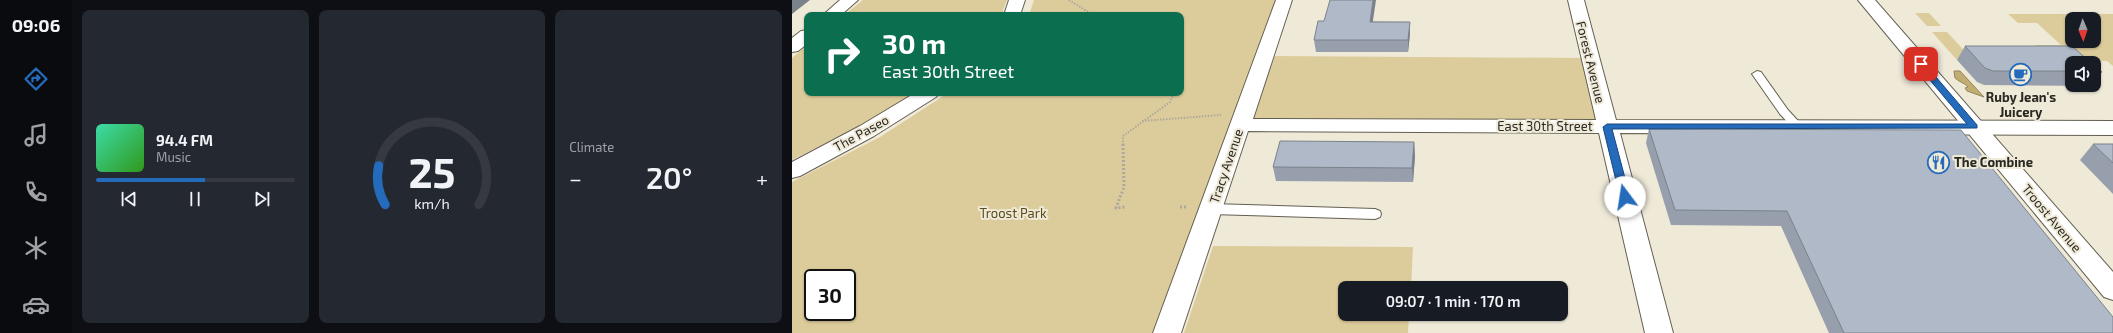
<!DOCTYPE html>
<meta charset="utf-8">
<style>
:root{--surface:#171b24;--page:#242831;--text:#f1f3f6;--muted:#9ea1a6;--line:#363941;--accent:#246bbb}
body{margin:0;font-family:"Exo 2",sans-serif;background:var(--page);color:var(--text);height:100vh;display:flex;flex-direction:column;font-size:15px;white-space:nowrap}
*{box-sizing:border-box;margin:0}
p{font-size:13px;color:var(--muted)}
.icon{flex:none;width:22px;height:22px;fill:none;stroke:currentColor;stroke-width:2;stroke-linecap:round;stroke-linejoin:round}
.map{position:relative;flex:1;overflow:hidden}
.side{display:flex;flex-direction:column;gap:10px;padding:10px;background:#0d0f14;width:720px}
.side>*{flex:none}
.guide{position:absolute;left:12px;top:12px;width:380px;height:84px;border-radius:8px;box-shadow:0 1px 3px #0004;background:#0b6e4f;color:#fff;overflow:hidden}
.needle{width:26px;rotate:178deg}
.fabs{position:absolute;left:1273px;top:12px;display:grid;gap:8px}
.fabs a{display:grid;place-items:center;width:36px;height:36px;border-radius:8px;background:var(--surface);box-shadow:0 1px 3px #0004;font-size:20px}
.speed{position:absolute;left:12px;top:269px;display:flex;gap:8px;font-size:20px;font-weight:700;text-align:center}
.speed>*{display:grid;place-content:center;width:52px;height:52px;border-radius:50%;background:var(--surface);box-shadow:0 1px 3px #0004;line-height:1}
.speed .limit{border:2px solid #111;border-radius:6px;background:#fff;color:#111}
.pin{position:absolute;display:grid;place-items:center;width:34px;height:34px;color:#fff;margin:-17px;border-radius:8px;box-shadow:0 2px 6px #0006}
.me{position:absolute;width:44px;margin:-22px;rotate:346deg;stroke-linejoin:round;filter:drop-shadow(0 0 3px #0008)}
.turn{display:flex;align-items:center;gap:14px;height:84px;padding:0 12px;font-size:18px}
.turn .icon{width:52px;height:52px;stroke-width:2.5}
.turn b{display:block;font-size:28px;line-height:34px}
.big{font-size:30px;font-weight:600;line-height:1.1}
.side .card{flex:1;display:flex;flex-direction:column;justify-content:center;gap:6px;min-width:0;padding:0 14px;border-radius:8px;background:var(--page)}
.side .dial{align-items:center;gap:0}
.dial svg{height:104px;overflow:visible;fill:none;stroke:var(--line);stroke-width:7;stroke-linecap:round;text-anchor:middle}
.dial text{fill:var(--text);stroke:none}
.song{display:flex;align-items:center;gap:12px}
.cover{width:48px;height:48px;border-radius:6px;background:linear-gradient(135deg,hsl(160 70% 55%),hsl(110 70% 35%))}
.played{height:4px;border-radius:2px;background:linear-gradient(90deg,var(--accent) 55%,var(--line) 55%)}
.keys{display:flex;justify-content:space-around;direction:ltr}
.heat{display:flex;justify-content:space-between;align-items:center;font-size:22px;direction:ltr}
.side .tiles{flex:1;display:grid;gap:10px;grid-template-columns:repeat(3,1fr)}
.trip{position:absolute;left:546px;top:281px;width:230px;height:40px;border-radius:8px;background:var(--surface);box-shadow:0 1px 3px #0004;font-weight:600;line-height:40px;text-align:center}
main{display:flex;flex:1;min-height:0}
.dock{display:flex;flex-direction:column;width:72px;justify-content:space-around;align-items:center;background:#090b0e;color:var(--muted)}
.dock .icon{width:28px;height:28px}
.dock .current{color:var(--accent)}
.dock b{font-size:18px;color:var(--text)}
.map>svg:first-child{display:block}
</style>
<main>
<nav class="dock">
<b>09:06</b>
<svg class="icon current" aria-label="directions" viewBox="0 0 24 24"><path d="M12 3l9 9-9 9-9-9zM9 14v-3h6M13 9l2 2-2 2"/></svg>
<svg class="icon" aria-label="music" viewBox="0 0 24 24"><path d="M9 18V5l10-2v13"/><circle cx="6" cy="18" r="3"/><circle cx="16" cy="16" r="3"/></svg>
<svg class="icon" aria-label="phone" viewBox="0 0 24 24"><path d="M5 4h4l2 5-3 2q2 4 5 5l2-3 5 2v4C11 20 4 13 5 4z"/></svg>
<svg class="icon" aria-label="climate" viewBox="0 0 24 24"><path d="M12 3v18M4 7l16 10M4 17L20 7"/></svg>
<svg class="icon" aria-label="car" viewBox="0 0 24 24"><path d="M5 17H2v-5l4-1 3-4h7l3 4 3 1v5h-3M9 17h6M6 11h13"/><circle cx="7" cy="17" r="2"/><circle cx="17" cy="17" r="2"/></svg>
</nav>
<section class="side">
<div class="tiles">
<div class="card">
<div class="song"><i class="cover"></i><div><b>94.4 FM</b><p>Music</p></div></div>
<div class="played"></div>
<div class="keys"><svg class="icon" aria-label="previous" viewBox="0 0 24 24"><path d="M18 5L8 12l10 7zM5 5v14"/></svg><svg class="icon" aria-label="pause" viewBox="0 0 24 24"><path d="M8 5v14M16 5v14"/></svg><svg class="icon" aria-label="next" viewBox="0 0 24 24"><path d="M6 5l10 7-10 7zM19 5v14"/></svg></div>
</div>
<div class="card dial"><svg viewBox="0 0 100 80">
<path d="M14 69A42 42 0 1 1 86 69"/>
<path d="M14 69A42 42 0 0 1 9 39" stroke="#246bbb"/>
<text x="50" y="56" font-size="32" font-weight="700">25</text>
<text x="50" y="72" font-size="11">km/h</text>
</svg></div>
<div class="card"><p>Climate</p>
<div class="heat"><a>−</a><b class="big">20°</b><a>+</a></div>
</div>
</div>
</section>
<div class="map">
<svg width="1321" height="333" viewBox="0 0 1321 333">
<rect width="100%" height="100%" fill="#efe9d8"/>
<!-- green -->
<path fill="#ddcc9b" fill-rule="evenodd" d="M 71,0 L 215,0 L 209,15 L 52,15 Z
M 242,0 L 485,0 L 362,333 L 0,333 L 0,182 L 88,137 L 156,93 L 389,93 L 389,15 L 237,15 ZM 21,278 L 55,278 L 55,312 L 21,312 Z
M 1123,13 L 1137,13 L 1149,26 L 1135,26 Z
M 1216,14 L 1321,14 L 1321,66 L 1315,61 L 1260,60 L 1243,45 L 1269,45 L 1245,23 L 1226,23 ZM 1280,19 L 1302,19 L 1302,41 L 1280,41 Z
M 1140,32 L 1155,32 L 1181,60 L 1165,60 Z
M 15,45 L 15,93 L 123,93 L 67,126 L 0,160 L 0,58 Z
M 482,56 L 791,58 L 804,120 L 461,118 Z
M 421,246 L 621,247 L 619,288 L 553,288 L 553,314 L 617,314 L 616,333 L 392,333 Z"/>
<!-- water -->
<path fill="#c1ad72" stroke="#94855a" d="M 1162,71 L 1168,71 L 1192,97 L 1175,91 L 1173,88 L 1176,87 C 1173,83 1167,82 1163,78 Z"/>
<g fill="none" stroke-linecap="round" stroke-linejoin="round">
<defs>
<path id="service" d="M 965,71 L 969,72 L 996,110 L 1009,124 L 1011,126 L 1009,128 L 1001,128 L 988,114 L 960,74 Z
M 419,204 L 583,209 L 588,211 L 589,214 L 588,217 L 583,219 L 419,214 L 414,212 L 413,209 L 414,206 Z"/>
<path id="minor" d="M 484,0 L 500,0 L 461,119 L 804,120 L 776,0 L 792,0 L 824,120 L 1321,121 L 1321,135 L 828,133 L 881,333 L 853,333 L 807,133 L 456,131 L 389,333 L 361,333 Z"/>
<path id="secondary" d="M 48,0 L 66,0 L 49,15 L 31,15 Z
M 217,0 L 233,0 L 228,15 L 212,15 Z
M 1066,0 L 1083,0 L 1321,272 L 1321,300 L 1312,297 Z
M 15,30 L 15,44 L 6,51 L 0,52 L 0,38 L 9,31 Z
M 123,93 L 147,93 L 144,97 L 82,136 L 8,176 L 0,178 L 0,162 L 68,126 Z"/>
</defs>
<!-- service casing -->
<use href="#service" stroke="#645f51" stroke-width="2"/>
<!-- minor casing -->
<use href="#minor" stroke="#645f51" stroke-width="2"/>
<!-- secondary casing -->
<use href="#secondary" stroke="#645f51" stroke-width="2"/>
<!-- path-far1 -->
<path stroke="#ada89b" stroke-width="2" stroke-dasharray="1.5 1.5" stroke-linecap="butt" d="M 277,0 L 301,15
M 350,121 L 429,115
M 331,145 L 331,136 L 378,102 L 382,93"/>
<!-- path -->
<path stroke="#ada89b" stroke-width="3" stroke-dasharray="2 2" stroke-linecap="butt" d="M 331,144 L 332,187 L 324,208 L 333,207
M 388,207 L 395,207"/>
<!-- service -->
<use href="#service" fill="#fff" fill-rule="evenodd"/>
<!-- minor -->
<use href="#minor" fill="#fff" fill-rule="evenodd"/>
<!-- secondary -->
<use href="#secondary" fill="#fff" fill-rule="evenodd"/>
</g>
<!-- wall -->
<path fill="#969fab" d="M 532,21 L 618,22 L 618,34 L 616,52 L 524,52 L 522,40 Z
M 1173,46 L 1280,63 L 1280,85 L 1300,85 L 1299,86 L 1192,85 L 1185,82 L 1165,60 Z
M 1302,65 L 1310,72 L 1302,82 Z
M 857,129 L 1321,333 L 1037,333 L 989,226 L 879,225 L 854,143 Z
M 622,142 L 623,156 L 621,182 L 484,181 L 481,167 Z
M 1301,144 L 1321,144 L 1321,194 L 1288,160 Z"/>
<!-- shaded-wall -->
<path fill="#7a828b" d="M 0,0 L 18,0 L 0,14 Z
M 581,0 L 584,0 L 579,34 L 578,22 Z
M 618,22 L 618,34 L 616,52 L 616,40 Z
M 622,142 L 623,156 L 621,182 L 620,168 Z"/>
<!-- building -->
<path fill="#afb9c7" stroke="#7a828b" d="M 538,0 L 581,0 L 578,22 L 618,22 L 616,40 L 522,40 L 526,21 L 532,21 Z
M 1173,46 L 1280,46 L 1299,63 L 1280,63 L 1280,71 L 1201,71 L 1193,68 Z
M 1302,65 L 1310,72 L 1302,72 Z
M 857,129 L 1169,130 L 1321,317 L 1321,333 L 1052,333 L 995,211 L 883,210 Z
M 488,141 L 622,142 L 620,168 L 481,167 Z
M 1301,144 L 1321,144 L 1321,163 Z"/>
<!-- route -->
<path fill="#246bbb" stroke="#17467a" d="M 1126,63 L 1132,63 L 1185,125 L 1185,128 L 820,129 L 838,197 L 833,200 L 828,197 L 811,127 L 815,124 L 1175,124 L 1126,66 Z"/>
<!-- icons -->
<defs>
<symbol id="cafe-ring" viewBox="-11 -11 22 22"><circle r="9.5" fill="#efe9d8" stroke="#246bbb" stroke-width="1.5"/><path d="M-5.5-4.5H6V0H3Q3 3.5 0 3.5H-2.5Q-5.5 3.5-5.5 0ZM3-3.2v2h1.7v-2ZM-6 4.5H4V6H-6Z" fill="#246bbb"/></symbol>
<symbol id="restaurant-ring" viewBox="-11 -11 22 22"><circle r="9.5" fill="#efe9d8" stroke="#246bbb" stroke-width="1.5"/><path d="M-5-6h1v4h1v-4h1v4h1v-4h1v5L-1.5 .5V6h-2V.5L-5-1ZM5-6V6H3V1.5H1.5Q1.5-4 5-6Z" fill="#246bbb"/></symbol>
</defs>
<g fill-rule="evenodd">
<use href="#cafe-ring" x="1216" y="62" width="25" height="25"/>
<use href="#restaurant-ring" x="1134" y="150" width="25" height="25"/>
</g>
<g text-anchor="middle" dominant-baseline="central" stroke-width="4" stroke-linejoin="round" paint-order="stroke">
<!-- street labels -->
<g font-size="13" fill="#2a2822" stroke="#efe9d8">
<text transform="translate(799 62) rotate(76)">Forest Avenue</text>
<text x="753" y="126">East 30th Street</text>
<text transform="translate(69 133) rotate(-29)">The Paseo</text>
<text transform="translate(434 166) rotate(-71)">Tracy Avenue</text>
<text transform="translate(1260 218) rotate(50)">Troost Avenue</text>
</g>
<!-- poi labels -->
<g font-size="13" font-weight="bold" fill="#2a2822" stroke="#efe9d8">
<text x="1229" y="97">Ruby Jean's<tspan x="1229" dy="15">Juicery</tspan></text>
<text x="1162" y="162" text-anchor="start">The Combine</text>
</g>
<!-- park labels -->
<g font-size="13" fill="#5a4b1d" stroke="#efe9d8">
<text x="221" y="213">Troost Park</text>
</g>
</g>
</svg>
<div class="fabs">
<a><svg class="needle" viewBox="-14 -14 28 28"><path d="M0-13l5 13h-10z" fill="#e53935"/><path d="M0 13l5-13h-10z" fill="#9ea1a6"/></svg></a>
<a><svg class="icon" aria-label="sound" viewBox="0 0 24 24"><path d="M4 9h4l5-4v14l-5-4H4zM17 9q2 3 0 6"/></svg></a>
</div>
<div class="speed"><div class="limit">30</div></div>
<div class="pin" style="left:1129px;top:64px;background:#d93025"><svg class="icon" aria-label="arrive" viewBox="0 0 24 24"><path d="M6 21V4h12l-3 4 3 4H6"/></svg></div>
<svg class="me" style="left:833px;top:197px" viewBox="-20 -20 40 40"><circle r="19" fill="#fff"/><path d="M0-13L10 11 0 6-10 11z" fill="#246bbb"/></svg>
<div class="trip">09:07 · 1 min · 170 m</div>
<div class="guide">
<div class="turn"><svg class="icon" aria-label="right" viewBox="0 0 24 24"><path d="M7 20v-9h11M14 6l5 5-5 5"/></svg><div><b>30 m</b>East 30th Street</div></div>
</div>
</div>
</main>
